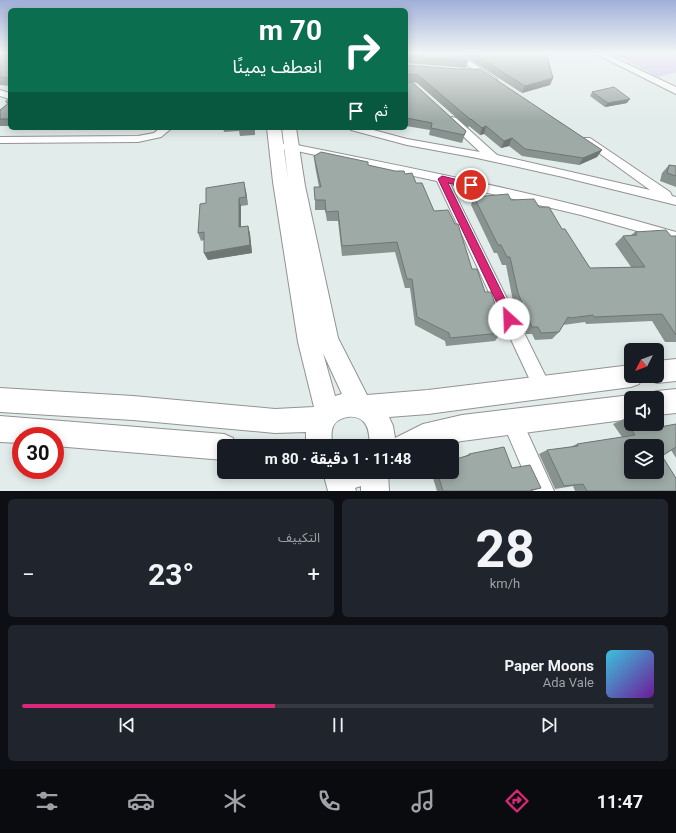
<!DOCTYPE html>
<html lang="ar">
<meta charset="utf-8">
<style>
:root{--surface:#171b24;--page:#20242c;--text:#f1f3f6;--muted:#9ea1a6;--line:#363941;--accent:#db2777}
body{margin:0;font-family:Roboto,"Noto Sans Arabic",sans-serif;background:var(--page);color:var(--text);direction:rtl;height:100vh;display:flex;flex-direction:column;font-size:15px;white-space:nowrap}
*{box-sizing:border-box;margin:0}
p{font-size:13px;color:var(--muted)}
.icon{flex:none;width:22px;height:22px;fill:none;stroke:currentColor;stroke-width:2;stroke-linecap:round;stroke-linejoin:round}
.map{position:relative;height:491px;overflow:hidden;direction:ltr}
.details{display:flex;flex-direction:column;gap:8px;padding:8px;background:#0d0f14;flex:1}
.details>*{flex:none}
.top-card{position:absolute;left:8px;top:8px;width:400px;height:122px;border-radius:6px;box-shadow:0 2px 10px #0003;direction:rtl;background:#0b6e4f;color:#fff;overflow:hidden}
.needle{width:26px;rotate:228deg}
.controls{position:absolute;left:624px;top:343px;display:grid;gap:8px}
.controls a{display:grid;place-items:center;width:40px;height:40px;border-radius:6px;background:var(--surface);box-shadow:0 2px 10px #0003;font-size:20px}
.speed{position:absolute;left:12px;top:427px;display:flex;gap:8px;font-size:20px;font-weight:700;text-align:center}
.speed>*{display:grid;place-content:center;width:52px;height:52px;border-radius:50%;background:var(--surface);box-shadow:0 2px 10px #0003;line-height:1}
.speed .limit{border:6px solid #d22;background:#fff;color:#111}
.pin{position:absolute;display:grid;place-items:center;width:34px;height:34px;color:#fff;margin:-17px;border:2px solid #fff;border-radius:50%;box-shadow:0 1px 4px #0007}
.me{position:absolute;width:44px;margin:-22px;rotate:335deg;stroke-linejoin:round;filter:drop-shadow(0 0 3px #0008)}
.turn{display:flex;align-items:center;gap:14px;height:84px;padding:0 20px;font-size:18px}
.turn .icon{width:52px;height:52px;stroke-width:2.5}
.turn b{display:block;font-size:28px;line-height:34px}
.then{display:flex;align-items:center;height:38px;padding:0 20px;background:#0003;gap:8px;font-size:15px}
.big{font-size:30px;font-weight:700;line-height:1.1}
.details .widget{flex:1;display:flex;flex-direction:column;justify-content:center;gap:6px;min-width:0;padding:0 14px;border-radius:6px;background:var(--page)}
.details .dial{align-items:center;gap:0}
.dial b{font-size:52px;line-height:1}
.song{display:flex;align-items:center;gap:12px}
.cover{width:48px;height:48px;border-radius:6px;background:linear-gradient(135deg,hsl(190 70% 55%),hsl(280 70% 35%))}
.played{height:4px;border-radius:2px;background:linear-gradient(90deg,var(--accent) 40%,var(--line) 40%)}
.keys{display:flex;justify-content:space-around;direction:ltr}
.heat{display:flex;justify-content:space-between;align-items:center;font-size:22px;direction:ltr}
.details .tiles{flex:1;display:grid;gap:8px;grid-template-columns:1fr 1fr}
.widget:last-child{grid-column:span 2}
.trip{position:absolute;left:217px;top:439px;width:242px;height:40px;border-radius:6px;background:var(--surface);box-shadow:0 2px 10px #0003;font-weight:700;line-height:40px;text-align:center;direction:rtl}
.tabs{display:flex;height:64px;justify-content:space-around;align-items:center;background:#090b0e;color:var(--muted)}
.tabs .icon{width:28px;height:28px}
.tabs .active{color:var(--accent)}
.tabs b{font-size:18px;color:var(--text)}
.map>svg:first-child{display:block}
</style>
<div class="map">
<svg width="676" height="491" viewBox="0 0 676 491">
<rect width="100%" height="100%" fill="#e2eceb"/>
<!-- park -->
<path fill="#d3c3f3" d="M 613,53 L 676,53 L 676,72 L 658,77 Z"/>
<g fill="none" stroke-linecap="round" stroke-linejoin="round">
<defs>
<path id="minor" d="M 449,53 L 458,53 L 497,79 L 493,82 L 490,81 Z
M 594,53 L 604,53 L 676,87 L 676,94 Z
M 0,90 L 10,93 L 10,99 L 0,96 Z
M 452,117 L 456,118 L 497,155 L 650,190 L 581,140 L 582,138 L 590,138 L 670,192 L 672,196 L 676,197 L 676,205 L 563,177 L 477,158 L 407,145 L 351,130 L 350,128 L 366,128 L 407,139 L 480,152 L 448,122 L 447,120 Z
M 160,128 L 172,128 L 161,137 L 138,142 L 0,143 L 0,137 L 138,136 L 154,133 Z
M 281,144 L 292,144 C 421,170 550,195 676,232 L 676,242 L 581,215 L 450,184 L 548,381 L 551,387 L 548,393 L 542,396 L 536,393 L 437,181 L 292,150 L 277,149 L 275,147 Z
M 512,411 L 519,414 L 554,491 L 532,491 L 502,421 L 505,414 Z"/>
<path id="tertiary" d="M 267,128 L 281,128 L 288,179 L 282,128 L 296,128 L 305,186 L 338,338 L 367,395 L 428,390 L 631,365 L 631,376 L 643,376 L 639,384 L 631,387 L 428,414 L 389,417 L 393,426 L 395,438 L 423,424 L 462,415 L 631,395 L 639,398 L 631,398 L 631,419 L 462,441 L 439,446 L 370,446 C 369,438 370,429 364,422 C 355,412 334,417 332,430 C 331,435 332,441 332,446 L 306,446 L 306,432 L 275,433 L 133,420 L 0,412 L 0,388 L 133,396 L 275,409 L 314,407 L 298,342 L 273,182 ZM 323,353 L 342,394 L 335,396 Z
M 676,359 L 676,381 L 657,383 L 649,380 L 647,376 L 657,376 L 657,361 Z
M 676,389 L 676,413 L 657,415 L 657,398 L 647,398 L 648,394 L 657,391 Z
M 0,416 L 224,434 L 233,438 L 236,446 L 224,446 L 224,460 L 55,446 L 55,436 L 21,436 L 21,443 L 0,442 Z
M 323,472 L 388,472 L 389,491 L 361,491 L 361,486 L 355,488 L 356,491 L 328,491 Z"/>
</defs>
<!-- minor casing -->
<use href="#minor" stroke="#939393" stroke-width="2"/>
<!-- tertiary casing -->
<use href="#tertiary" stroke="#939393" stroke-width="2"/>
<!-- minor -->
<use href="#minor" fill="#fff" fill-rule="evenodd"/>
<!-- tertiary -->
<use href="#tertiary" fill="#fff" fill-rule="evenodd"/>
</g>
<!-- wall -->
<path fill="#88928f" d="M 0,53 L 10,53 L 10,86 L 0,85 Z
M 406,53 L 468,61 L 466,68 L 406,63 Z
M 460,53 L 546,53 L 553,78 L 550,85 L 522,93 Z
M 407,65 L 602,150 L 597,157 L 579,165 L 522,156 L 509,146 L 501,148 L 484,134 L 480,135 L 469,126 L 468,128 L 417,83 L 406,81 Z
M 406,82 L 466,131 L 462,143 L 429,135 L 430,130 L 406,126 Z
M 592,92 L 627,103 L 605,107 L 590,96 Z
M 10,98 L 10,126 L 0,126 L 0,110 L 7,104 L 6,102 Z
M 223,128 L 255,128 L 255,135 L 240,136 L 239,131 L 224,132 Z
M 314,156 L 368,165 L 405,174 L 416,183 L 472,269 L 485,292 L 497,309 L 494,314 L 501,333 L 495,341 L 446,346 L 445,341 L 415,325 L 410,288 L 405,288 L 395,252 L 342,256 L 338,221 L 327,221 L 325,210 L 315,210 L 315,200 L 319,187 L 315,166 Z
M 669,165 L 676,166 L 676,187 L 660,181 L 662,173 Z
M 246,191 L 248,205 L 241,206 L 241,227 L 248,226 L 250,234 L 252,253 L 208,260 L 204,253 L 204,240 L 201,241 L 198,233 L 206,203 Z
M 474,197 L 511,200 L 539,207 L 562,229 L 590,268 L 631,267 L 615,244 L 623,236 L 631,235 L 635,232 L 671,236 L 676,236 L 676,342 L 665,342 L 652,321 L 586,324 L 585,322 L 563,325 L 559,332 L 552,339 L 535,340 L 532,334 L 526,334 L 513,301 L 506,265 L 502,265 L 497,253 L 494,253 L 471,205 Z
M 624,419 L 649,429 L 676,424 L 676,458 L 671,450 L 662,456 L 676,491 L 575,491 L 573,486 L 555,489 L 539,454 L 547,450 L 570,447 L 577,444 L 622,437 L 613,424 Z
M 469,454 L 512,468 L 541,488 L 532,491 L 437,491 L 431,472 L 452,472 L 465,456 Z"/>
<!-- shaded-wall -->
<path fill="#6f7774" d="M 553,78 L 550,85 L 522,93 L 525,86 Z
M 630,99 L 627,103 L 605,107 L 608,103 Z
M 486,126 L 484,134 L 480,135 L 482,128 Z
M 512,138 L 509,146 L 501,148 L 504,141 Z
M 602,150 L 597,157 L 579,165 L 583,158 Z
M 244,182 L 246,191 L 248,205 L 246,197 Z
M 239,198 L 241,206 L 241,235 L 239,227 Z
M 248,226 L 250,234 L 252,253 L 208,260 L 204,253 Z"/>
<!-- building -->
<path fill="#9eaaa6" stroke="#6f7774" fill-rule="evenodd" d="M 0,53 L 10,53 L 10,78 L 0,77 Z
M 406,53 L 457,53 L 468,61 L 407,56 L 406,57 Z
M 472,53 L 546,53 L 553,78 L 525,86 Z
M 406,64 L 407,65 L 456,69 L 480,69 L 602,150 L 583,158 L 525,149 L 512,138 L 504,141 L 486,126 L 482,128 L 471,119 L 471,120 L 418,75 L 406,74 L 406,79 Z
M 406,82 L 412,82 L 466,131 L 464,135 L 431,128 L 432,123 L 406,118 Z
M 614,87 L 630,99 L 608,103 L 592,92 Z
M 10,98 L 10,119 L 0,119 L 0,110 L 9,103 L 6,102 L 6,101 Z
M 321,152 L 368,162 L 368,165 L 395,171 L 404,171 L 405,174 L 412,173 L 416,183 L 422,183 L 434,211 L 448,210 L 455,224 L 458,224 L 472,269 L 477,269 L 485,292 L 491,292 L 497,309 L 492,309 L 501,333 L 450,338 L 449,333 L 417,317 L 412,279 L 407,279 L 397,242 L 342,246 L 338,211 L 326,212 L 325,200 L 315,200 L 314,187 L 321,187 L 314,156 Z
M 669,165 L 676,166 L 676,176 L 667,173 Z
M 244,182 L 246,197 L 239,198 L 239,227 L 248,226 L 250,245 L 204,253 L 204,232 L 198,233 L 200,204 L 206,203 L 206,188 Z
M 508,194 L 511,200 L 534,199 L 539,207 L 549,207 L 562,229 L 565,229 L 590,268 L 645,267 L 623,236 L 637,235 L 635,232 L 666,230 L 671,236 L 676,236 L 676,335 L 662,314 L 594,317 L 593,315 L 571,318 L 568,317 L 559,332 L 541,333 L 538,327 L 532,327 L 518,293 L 510,257 L 507,257 L 501,245 L 498,245 L 474,197 Z
M 631,418 L 631,424 L 646,424 L 649,429 L 676,424 L 676,447 L 662,456 L 676,478 L 676,491 L 587,491 L 583,484 L 564,486 L 547,450 L 578,446 L 577,444 L 635,435 L 624,419 ZM 631,446 L 657,446 L 657,472 L 631,472 Z
M 504,447 L 512,468 L 530,465 L 541,488 L 531,490 L 532,491 L 443,491 L 437,472 L 452,472 L 452,460 L 470,455 L 469,454 Z"/>
<!-- sky -->
<linearGradient id="sky" x2="0" y2="1"><stop stop-color="#a0afd8"/><stop offset="0.44" stop-color="#f2f6f6"/><stop offset="1" stop-color="#f2f6f6" stop-opacity="0"/></linearGradient>
<rect width="676" height="121" fill="url(#sky)"/>
<!-- route -->
<path fill="#db2777" stroke="#8e194d" d="M 442,176 L 471,183 L 475,185 L 471,188 L 448,183 L 513,315 L 515,319 L 513,322 L 509,323 L 506,322 L 438,179 Z"/>
</svg>
<div class="controls">
<a><svg class="needle" viewBox="-14 -14 28 28"><path d="M0-13l5 13h-10z" fill="#e53935"/><path d="M0 13l5-13h-10z" fill="#9ea1a6"/></svg></a>
<a><svg class="icon" aria-label="sound" viewBox="0 0 24 24"><path d="M4 9h4l5-4v14l-5-4H4zM17 9q2 3 0 6"/></svg></a>
<a><svg class="icon" aria-label="layers" viewBox="0 0 24 24"><path d="M12 4l9 5-9 5-9-5zM3 14l9 5 9-5"/></svg></a>
</div>
<div class="speed"><div class="limit">30</div></div>
<div class="pin" style="left:471px;top:185px;background:#d93025"><svg class="icon" aria-label="arrive" viewBox="0 0 24 24"><path d="M6 21V4h12l-3 4 3 4H6"/></svg></div>
<svg class="me" style="left:509px;top:319px" viewBox="-20 -20 40 40"><circle r="19" fill="#fff"/><path d="M0-13L10 11 0 6-10 11z" fill="#db2777"/></svg>
<div class="trip">11:48 · 1 دقيقة · 80 m</div>
<div class="top-card">
<div class="turn"><svg class="icon" aria-label="right" viewBox="0 0 24 24"><path d="M7 20v-9h11M14 6l5 5-5 5"/></svg><div><b>70 m</b>انعطف يمينًا</div></div>
<div class="then">ثم<svg class="icon" aria-label="arrive" viewBox="0 0 24 24"><path d="M6 21V4h12l-3 4 3 4H6"/></svg></div>
</div>
</div>
<section class="details">
<div class="tiles">
<div class="widget dial"><b>28</b><p>km/h</p></div>
<div class="widget"><p>التكييف</p>
<div class="heat"><a>−</a><b class="big">23°</b><a>+</a></div>
</div>
<div class="widget">
<div class="song"><i class="cover"></i><div><b>Paper Moons</b><p>Ada Vale</p></div></div>
<div class="played"></div>
<div class="keys"><svg class="icon" aria-label="previous" viewBox="0 0 24 24"><path d="M18 5L8 12l10 7zM5 5v14"/></svg><svg class="icon" aria-label="pause" viewBox="0 0 24 24"><path d="M8 5v14M16 5v14"/></svg><svg class="icon" aria-label="next" viewBox="0 0 24 24"><path d="M6 5l10 7-10 7zM19 5v14"/></svg></div>
</div>
</div>
</section>
<nav class="tabs">
<b>11:47</b>
<svg class="icon active" aria-label="directions" viewBox="0 0 24 24"><path d="M12 3l9 9-9 9-9-9zM9 14v-3h6M13 9l2 2-2 2"/></svg>
<svg class="icon" aria-label="music" viewBox="0 0 24 24"><path d="M9 18V5l10-2v13"/><circle cx="6" cy="18" r="3"/><circle cx="16" cy="16" r="3"/></svg>
<svg class="icon" aria-label="phone" viewBox="0 0 24 24"><path d="M5 4h4l2 5-3 2q2 4 5 5l2-3 5 2v4C11 20 4 13 5 4z"/></svg>
<svg class="icon" aria-label="climate" viewBox="0 0 24 24"><path d="M12 3v18M4 7l16 10M4 17L20 7"/></svg>
<svg class="icon" aria-label="car" viewBox="0 0 24 24"><path d="M5 17H2v-5l4-1 3-4h7l3 4 3 1v5h-3M9 17h6M6 11h13"/><circle cx="7" cy="17" r="2"/><circle cx="17" cy="17" r="2"/></svg>
<svg class="icon" aria-label="filters" viewBox="0 0 24 24"><path d="M4 7h16M4 17h16"/><circle cx="9" cy="7" r="2"/><circle cx="15" cy="17" r="2"/></svg>
</nav>
